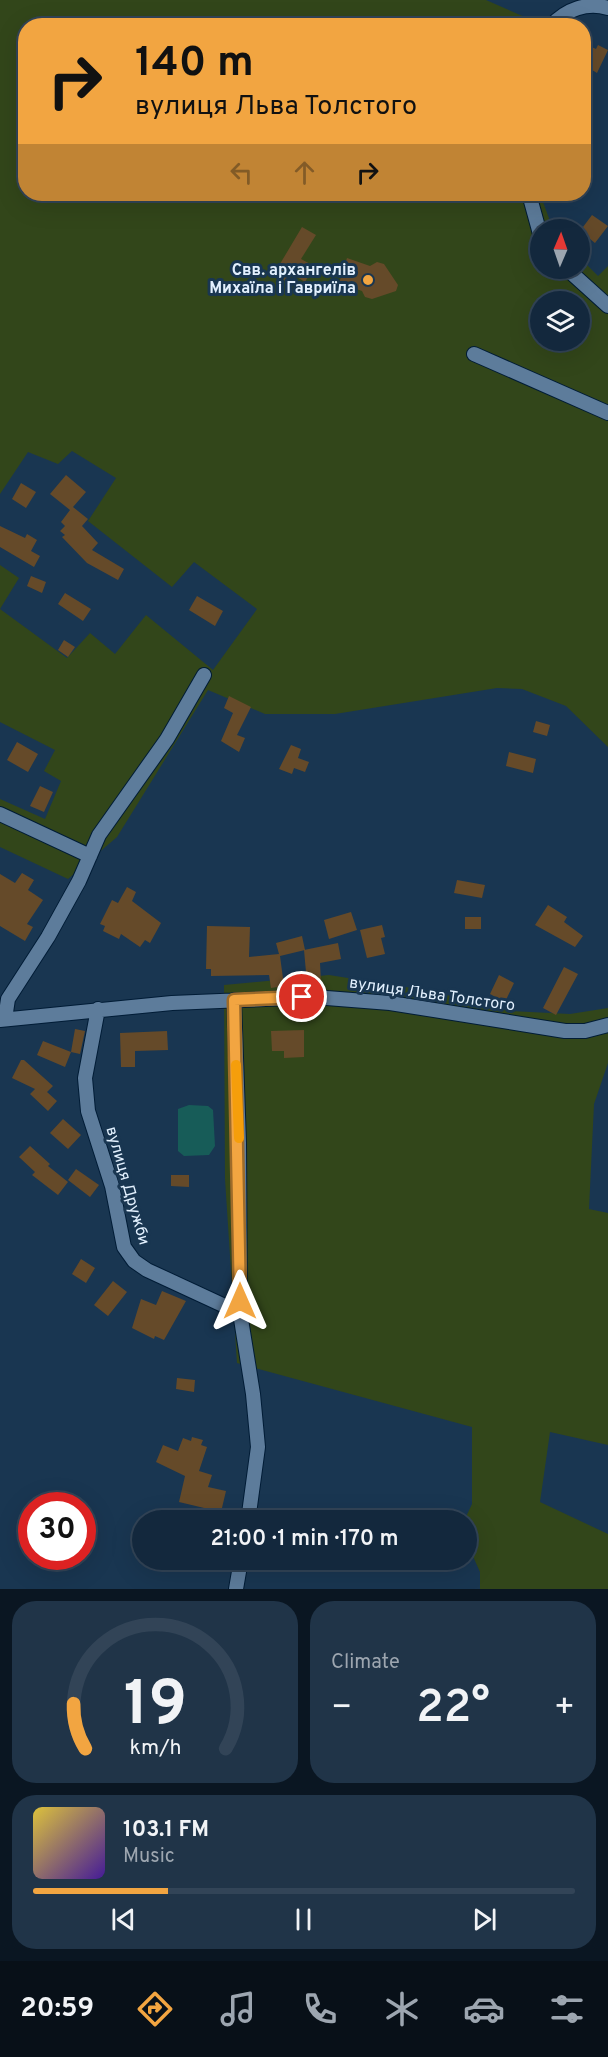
<!DOCTYPE html>
<meta charset="utf-8">
<style>
:root{--surface:#13283d;--page:#203448;--text:#f1f3f6;--muted:#9da6b0;--line:#324457;--accent:#f2a541}
body{margin:0;font-family:Overpass,sans-serif;background:var(--page);color:var(--text);height:100vh;display:flex;flex-direction:column;font-size:22px;white-space:nowrap}
*{box-sizing:border-box;margin:0}
p{font-size:20px;color:var(--muted)}
.icon{flex:none;width:33px;height:33px;fill:none;stroke:currentColor;stroke-width:2;stroke-linecap:round;stroke-linejoin:round}
.map{position:relative;height:1589px;overflow:hidden}
.sheet{display:flex;flex-direction:column;gap:12px;padding:12px;background:#0a1622;flex:1}
.sheet>*{flex:none}
.guide{position:absolute;left:18px;top:18px;width:573px;height:183px;border-radius:24px;box-shadow:0 6px 24px #0002,0 0 0 2px var(--line);background:#f2a541;color:#111;overflow:hidden}
.needle{width:39px;rotate:2deg}
.fabs{position:absolute;left:530px;top:219px;display:grid;gap:12px}
.fabs a{display:grid;place-items:center;width:60px;height:60px;border-radius:50%;background:var(--surface);box-shadow:0 6px 24px #0002,0 0 0 2px var(--line);font-size:30px}
.speed{position:absolute;left:18px;top:1492px;display:flex;gap:12px;font-size:30px;font-weight:700;text-align:center}
.speed>*{display:grid;place-content:center;width:78px;height:78px;border-radius:50%;background:var(--surface);box-shadow:0 6px 24px #0002,0 0 0 2px var(--line);line-height:1}
.speed .limit{border:9px solid #d22;background:#fff;color:#111}
.pin{position:absolute;display:grid;place-items:center;width:51px;height:51px;color:#fff;margin:-26px;border:3px solid #fff;border-radius:50%;box-shadow:0 2px 6px #0007}
.me{position:absolute;width:66px;margin:-33px;rotate:0deg;stroke-linejoin:round;filter:drop-shadow(0 0 4px #0008)}
.turn{display:flex;align-items:center;gap:21px;height:126px;padding:0 18px;font-size:27px}
.turn .icon{width:78px;height:78px;stroke-width:2.5}
.turn b{display:block;font-size:42px;line-height:51px}
.lanes{display:flex;align-items:center;height:57px;padding:0 18px;background:#0003;justify-content:center;gap:30px;direction:ltr}
.lanes .off{opacity:.35}
.big{font-size:45px;font-weight:600;line-height:1.1}
.sheet .widget{flex:1;display:flex;flex-direction:column;justify-content:center;gap:9px;min-width:0;padding:0 21px;border-radius:24px;background:var(--page)}
.sheet .dial{align-items:center;gap:0}
.dial svg{height:156px;overflow:visible;fill:none;stroke:var(--line);stroke-width:7;stroke-linecap:round;text-anchor:middle}
.dial text{fill:var(--text);stroke:none}
.song{display:flex;align-items:center;gap:18px}
.cover{width:72px;height:72px;border-radius:9px;background:linear-gradient(135deg,hsl(50 70% 55%),hsl(260 70% 35%))}
.played{height:6px;border-radius:3px;background:linear-gradient(90deg,var(--accent) 25%,var(--line) 25%)}
.keys{display:flex;justify-content:space-around;direction:ltr}
.heat{display:flex;justify-content:space-between;align-items:center;font-size:33px;direction:ltr}
.sheet .tiles{flex:1;display:grid;gap:12px;grid-template-columns:1fr 1fr}
.widget:last-child{grid-column:span 2}
.trip{position:absolute;left:132px;top:1510px;width:345px;height:60px;border-radius:30px;background:var(--surface);box-shadow:0 6px 24px #0002,0 0 0 2px var(--line);font-weight:600;line-height:60px;text-align:center}
.tab-bar{display:flex;height:96px;justify-content:space-around;align-items:center;background:#081018;color:var(--muted)}
.tab-bar .icon{width:42px;height:42px}
.tab-bar .selected{color:var(--accent)}
.tab-bar b{font-size:27px;color:var(--text)}
.map>svg:first-child{display:block}
</style>
<div class="map">
<svg width="608" height="1589" viewBox="0 0 608 1589">
<rect width="100%" height="100%" fill="#193651"/>
<!-- green -->
<path fill="#32461a" fill-rule="evenodd" d="M 0,0 L 486,0 L 527,18 L 534,25 L 26,26 L 26,194 L 540,194 L 553,229 L 540,230 L 540,268 L 579,268 L 579,257 L 598,276 L 608,266 L 608,747 L 566,706 L 522,689 L 497,688 L 335,714 L 265,714 L 208,690 L 117,837 L 68,879 L 0,847 L 0,799 L 45,819 L 61,781 L 44,771 L 55,750 L 0,722 L 0,565 L 19,578 L 0,609 L 67,658 L 90,633 L 115,654 L 146,615 L 213,670 L 257,609 L 194,562 L 172,587 L 88,521 L 116,478 L 72,451 L 58,464 L 28,452 L 0,494 ZM 540,302 L 579,302 L 579,340 L 540,340 Z
M 329,975 L 431,991 L 510,1011 L 570,1014 L 608,1008 L 608,1063 L 594,1104 L 589,1209 L 608,1213 L 608,1445 L 550,1432 L 540,1502 L 608,1534 L 608,1589 L 480,1589 L 480,1572 L 467,1543 L 466,1521 L 464,1521 L 472,1504 L 472,1427 L 237,1363 L 225,1179 L 224,985 Z"/>
<!-- water -->
<path fill="#175c58" d="M 189,1105 L 208,1106 L 213,1110 L 215,1146 L 209,1155 L 184,1156 L 178,1151 L 178,1109 Z"/>
<!-- building -->
<path fill="#654a29" d="M 587,45 L 596,49 L 598,45 L 608,50 L 597,73 L 584,65 L 584,52 Z
M 592,215 L 608,226 L 595,243 L 580,231 Z
M 302,227 L 316,235 L 301,259 L 314,266 L 305,282 L 292,274 L 287,282 L 274,274 Z
M 347,258 L 370,266 L 377,262 L 384,264 L 398,285 L 396,291 L 372,299 L 365,297 L 362,291 L 339,283 Z
M 66,475 L 86,492 L 73,507 L 88,519 L 82,526 L 98,543 L 92,550 L 124,569 L 118,580 L 87,563 L 62,537 L 65,535 L 60,531 L 65,526 L 61,522 L 70,510 L 50,494 Z
M 21,483 L 36,492 L 26,508 L 12,499 Z
M 0,526 L 25,538 L 27,534 L 37,540 L 31,551 L 40,556 L 34,567 L 0,547 Z
M 31,576 L 46,582 L 42,593 L 27,586 Z
M 65,593 L 91,609 L 83,621 L 58,604 Z
M 197,596 L 223,611 L 215,626 L 189,610 Z
M 64,640 L 75,647 L 68,657 L 58,650 Z
M 229,696 L 251,707 L 237,735 L 245,738 L 239,752 L 221,741 L 233,713 L 224,708 Z
M 536,721 L 550,725 L 547,736 L 533,732 Z
M 17,742 L 38,754 L 28,772 L 7,760 Z
M 291,745 L 301,749 L 298,758 L 309,762 L 305,772 L 294,768 L 292,774 L 279,769 Z
M 509,752 L 536,759 L 533,773 L 506,766 Z
M 40,786 L 53,792 L 44,812 L 30,806 Z
M 22,873 L 34,880 L 28,890 L 43,900 L 27,924 L 33,927 L 25,941 L 0,926 L 0,874 L 15,883 Z
M 457,880 L 485,885 L 482,898 L 454,893 Z
M 127,887 L 136,892 L 132,901 L 161,923 L 150,943 L 145,940 L 140,947 L 121,934 L 119,939 L 103,931 L 105,926 L 100,924 L 112,900 L 118,903 Z
M 548,905 L 567,917 L 564,922 L 583,936 L 575,947 L 535,925 Z
M 351,912 L 357,930 L 329,939 L 324,920 Z
M 465,917 L 481,917 L 481,929 L 465,929 Z
M 382,925 L 385,937 L 381,938 L 385,954 L 367,958 L 360,930 Z
M 207,926 L 250,927 L 249,957 L 279,954 L 276,943 L 302,936 L 305,950 L 280,956 L 284,986 L 271,988 L 269,975 L 211,976 L 211,969 L 206,969 Z
M 338,943 L 341,959 L 320,963 L 321,982 L 307,983 L 304,950 Z
M 564,967 L 578,974 L 556,1015 L 543,1008 Z
M 499,975 L 514,983 L 505,1002 L 490,994 Z
M 75,1029 L 85,1031 L 80,1054 L 71,1052 Z
M 304,1030 L 304,1057 L 284,1058 L 284,1051 L 272,1051 L 271,1031 Z
M 167,1031 L 168,1050 L 135,1051 L 135,1067 L 121,1067 L 120,1033 Z
M 43,1041 L 71,1052 L 65,1067 L 37,1055 Z
M 21,1060 L 24,1060 L 53,1086 L 47,1092 L 57,1101 L 48,1111 L 30,1094 L 35,1089 L 12,1078 Z
M 63,1119 L 81,1135 L 68,1149 L 50,1133 Z
M 30,1146 L 50,1164 L 48,1166 L 68,1182 L 58,1195 L 32,1175 L 35,1172 L 19,1157 Z
M 76,1169 L 99,1185 L 90,1197 L 68,1180 Z
M 171,1175 L 189,1175 L 189,1187 L 171,1186 Z
M 81,1259 L 95,1268 L 86,1283 L 72,1274 Z
M 113,1281 L 127,1292 L 108,1316 L 94,1305 Z
M 162,1291 L 186,1301 L 164,1340 L 155,1336 L 154,1339 L 132,1328 L 141,1299 L 156,1305 Z
M 177,1378 L 195,1380 L 194,1392 L 176,1389 Z
M 192,1437 L 203,1440 L 201,1445 L 207,1447 L 199,1471 L 212,1475 L 208,1487 L 226,1491 L 221,1512 L 179,1502 L 185,1476 L 156,1462 L 163,1445 L 178,1451 L 183,1438 L 191,1441 Z"/>
<g fill="none" stroke-linecap="round" stroke-linejoin="round">
<defs>
<path id="minor" d="M 551,26 C 566,9 587,2 608,8
M 529,194 L 540,234
M 566,268 L 608,306
M 474,354 L 608,413
M 0,814 L 90,856
M 234,1000 L 239,1143 L 240,1313 L 253,1394 L 258,1447 L 248,1521
M 98,1009 L 85,1078 L 88,1111 L 112,1186 L 124,1247 L 134,1261 L 147,1270 L 240,1313
M 5,1019 L 8,999 L 48,937 L 79,881 L 99,835 L 167,739 L 204,675
M 0,1020 L 172,1003 L 314,997 L 390,1003 L 565,1031 L 585,1031 L 608,1025
M 236,1589 L 241,1560"/>
</defs>
<!-- minor casing -->
<use href="#minor" stroke="#011c36" stroke-width="16"/>
<!-- minor -->
<use href="#minor" stroke="#5d7c9b" stroke-width="14"/>
</g>
<g fill="none" stroke-linecap="round" stroke-linejoin="round">
<defs>
<path id="route" d="M 240,1301 L 234,1000 L 302,997"/>
</defs>
<!-- route casing -->
<use href="#route" stroke="#9d6b2a" stroke-width="15"/>
<!-- route -->
<use href="#route" stroke="#f2a541" stroke-width="10"/>
<!-- slow -->
<path stroke="#f59e0b" stroke-width="10" d="M 236,1065 L 239,1138"/>
</g>
<!-- markers -->
<circle fill="#f2a541" stroke="#193651" stroke-width="2" cx="368" cy="280" r="6"/>
<g text-anchor="middle" dominant-baseline="central" stroke-width="6" stroke-linejoin="round" paint-order="stroke">
<!-- poi labels -->
<g font-size="16" font-weight="bold" fill="#e2f0fe" stroke="#193651" text-anchor="end">
<text x="356" y="271">Свв. архангелів<tspan x="356" dy="18">Михаїла і Гавриїла</tspan></text>
</g>
<!-- street labels -->
<g font-size="16" fill="#e2f0fe" stroke="#193651">
<text transform="translate(432 995) rotate(8)">вулиця Льва Толстого</text>
<text transform="translate(127 1186) rotate(74)">вулиця Дружби</text>
</g>
</g>
</svg>
<div class="fabs">
<a><svg class="needle" viewBox="-14 -14 28 28"><path d="M0-13l5 13h-10z" fill="#e53935"/><path d="M0 13l5-13h-10z" fill="#9da6b0"/></svg></a>
<a><svg class="icon" aria-label="layers" viewBox="0 0 24 24"><path d="M12 4l9 5-9 5-9-5zM3 14l9 5 9-5"/></svg></a>
</div>
<div class="speed"><div class="limit">30</div></div>
<div class="pin" style="left:302px;top:997px;background:#d93025"><svg class="icon" aria-label="arrive" viewBox="0 0 24 24"><path d="M6 21V4h12l-3 4 3 4H6"/></svg></div>
<svg class="me" style="left:240px;top:1301px" viewBox="-20 -20 40 40"><path d="M0-17L14 15 0 8-14 15z" fill="#f2a541" stroke="#fff" stroke-width="4"/></svg>
<div class="trip">21:00 · 1 min · 170 m</div>
<div class="guide">
<div class="turn"><svg class="icon" aria-label="right" viewBox="0 0 24 24"><path d="M7 20v-9h11M14 6l5 5-5 5"/></svg><div><b>140 m</b>вулиця Льва Толстого</div></div>
<div class="lanes"><svg class="icon off" aria-label="left" viewBox="0 0 24 24"><path d="M17 20v-9H6M10 6l-5 5 5 5"/></svg><svg class="icon off" aria-label="ahead" viewBox="0 0 24 24"><path d="M12 20V5M6 11l6-6 6 6"/></svg><svg class="icon" aria-label="right" viewBox="0 0 24 24"><path d="M7 20v-9h11M14 6l5 5-5 5"/></svg></div>
</div>
</div>
<section class="sheet">
<div class="tiles">
<div class="widget dial"><svg viewBox="0 0 100 80">
<path d="M14 69A42 42 0 1 1 86 69"/>
<path d="M14 69A42 42 0 0 1 8 46" stroke="#f2a541"/>
<text x="50" y="56" font-size="32" font-weight="700">19</text>
<text x="50" y="72" font-size="11">km/h</text>
</svg></div>
<div class="widget"><p>Climate</p>
<div class="heat"><a>−</a><b class="big">22°</b><a>+</a></div>
</div>
<div class="widget">
<div class="song"><i class="cover"></i><div><b>103.1 FM</b><p>Music</p></div></div>
<div class="played"></div>
<div class="keys"><svg class="icon" aria-label="previous" viewBox="0 0 24 24"><path d="M18 5L8 12l10 7zM5 5v14"/></svg><svg class="icon" aria-label="pause" viewBox="0 0 24 24"><path d="M8 5v14M16 5v14"/></svg><svg class="icon" aria-label="next" viewBox="0 0 24 24"><path d="M6 5l10 7-10 7zM19 5v14"/></svg></div>
</div>
</div>
</section>
<nav class="tab-bar">
<b>20:59</b>
<svg class="icon selected" aria-label="directions" viewBox="0 0 24 24"><path d="M12 3l9 9-9 9-9-9zM9 14v-3h6M13 9l2 2-2 2"/></svg>
<svg class="icon" aria-label="music" viewBox="0 0 24 24"><path d="M9 18V5l10-2v13"/><circle cx="6" cy="18" r="3"/><circle cx="16" cy="16" r="3"/></svg>
<svg class="icon" aria-label="phone" viewBox="0 0 24 24"><path d="M5 4h4l2 5-3 2q2 4 5 5l2-3 5 2v4C11 20 4 13 5 4z"/></svg>
<svg class="icon" aria-label="climate" viewBox="0 0 24 24"><path d="M12 3v18M4 7l16 10M4 17L20 7"/></svg>
<svg class="icon" aria-label="car" viewBox="0 0 24 24"><path d="M5 17H2v-5l4-1 3-4h7l3 4 3 1v5h-3M9 17h6M6 11h13"/><circle cx="7" cy="17" r="2"/><circle cx="17" cy="17" r="2"/></svg>
<svg class="icon" aria-label="filters" viewBox="0 0 24 24"><path d="M4 7h16M4 17h16"/><circle cx="9" cy="7" r="2"/><circle cx="15" cy="17" r="2"/></svg>
</nav>
